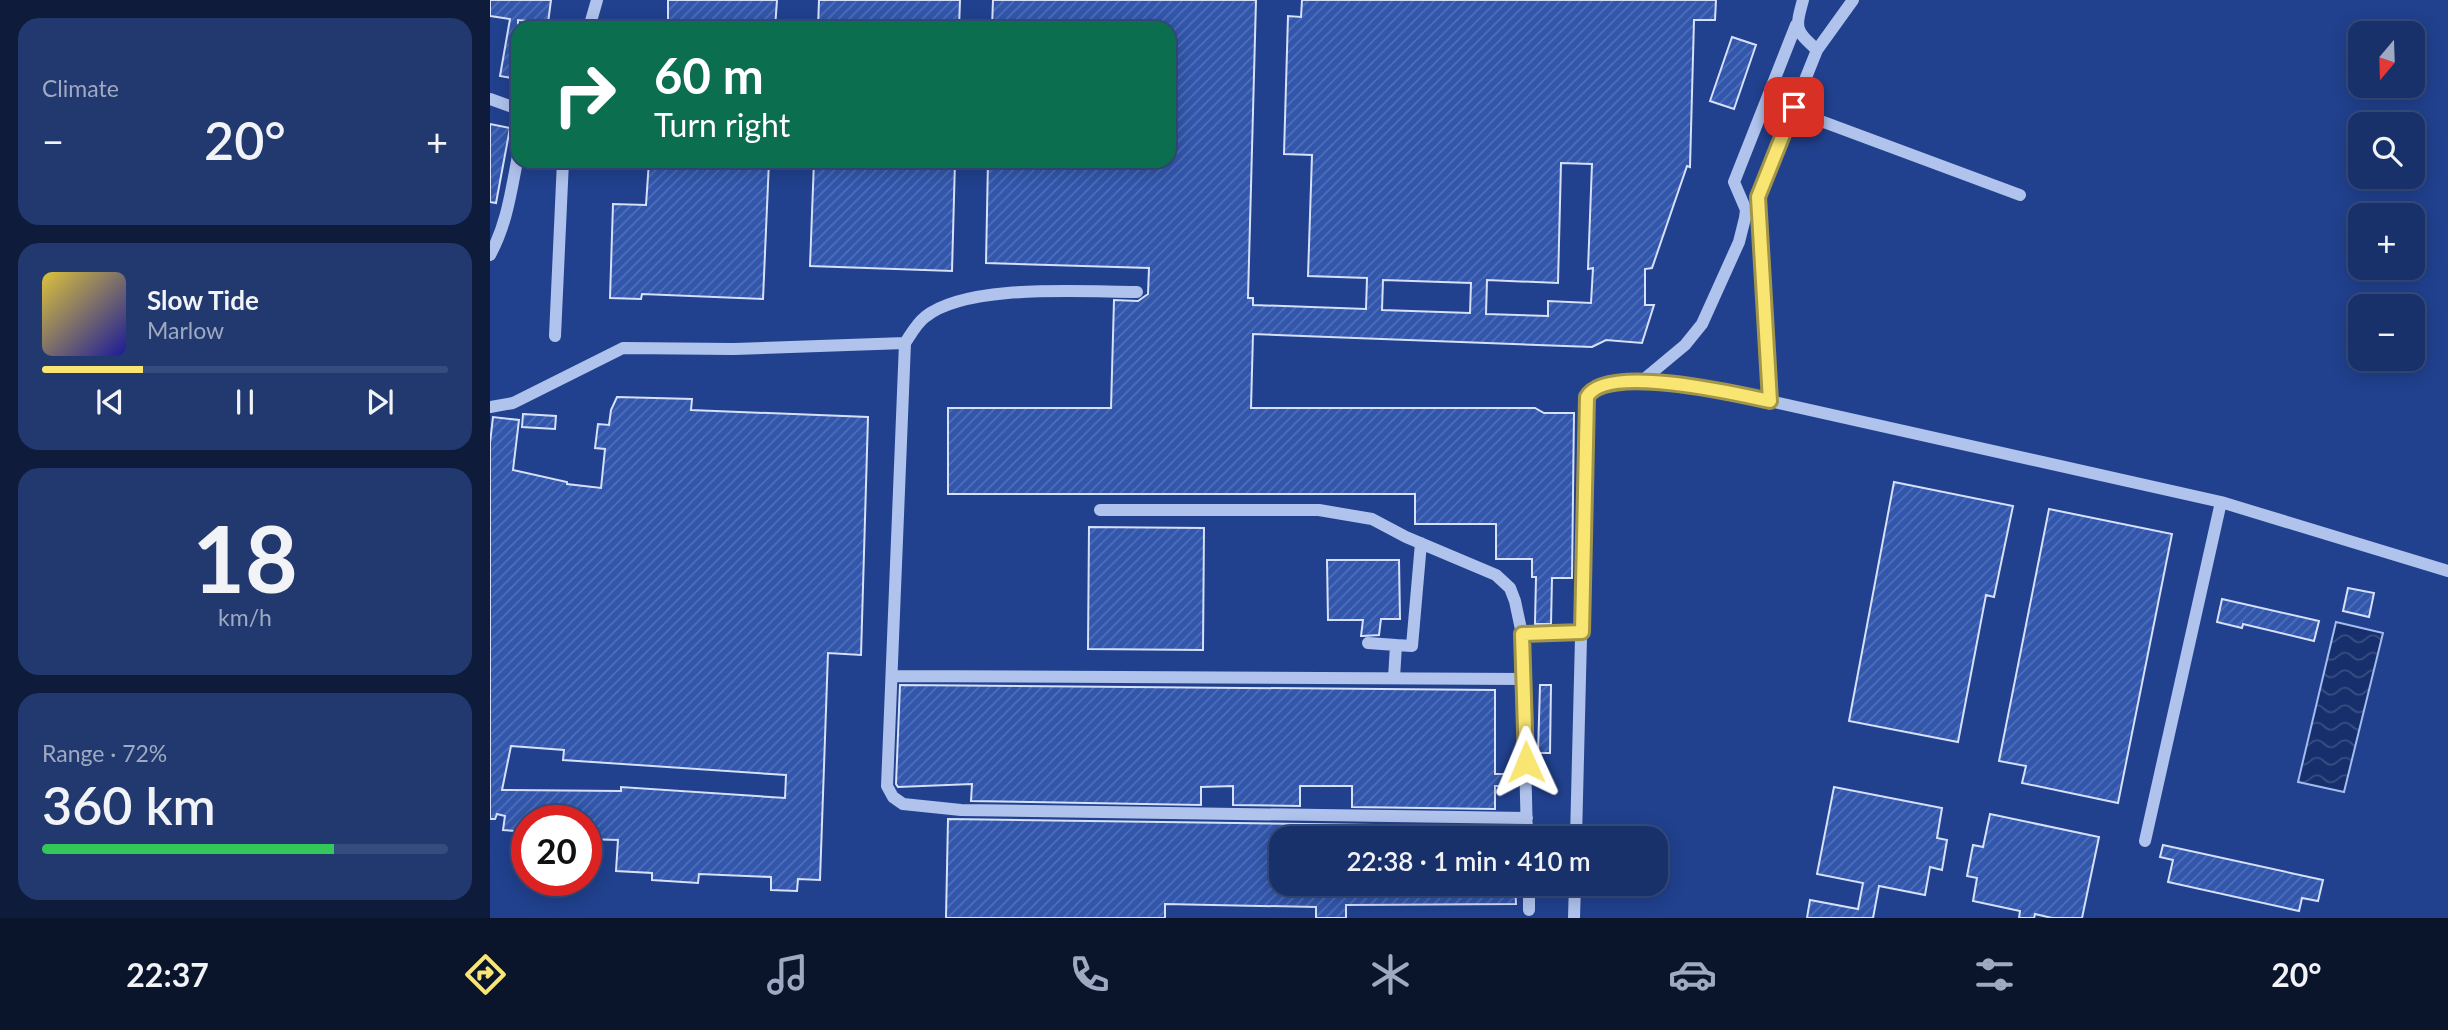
<!DOCTYPE html>
<meta charset="utf-8">
<style>
:root{--surface:#19316a;--page:#223970;--text:#f1f3f6;--muted:#9fa9c1;--line:#374c7e;--accent:#f8e572}
body{margin:0;font-family:Lato,sans-serif;background:var(--page);color:var(--text);height:100vh;display:flex;flex-direction:column;font-size:26px;white-space:nowrap}
*{box-sizing:border-box;margin:0}
p{font-size:23px;color:var(--muted)}
.icon{flex:none;width:38px;height:38px;fill:none;stroke:currentColor;stroke-width:2;stroke-linecap:round;stroke-linejoin:round}
.map{position:relative;flex:1;overflow:hidden}
.side{display:flex;flex-direction:column;gap:18px;padding:18px;background:#0e1b3a;width:490px}
.side>*{flex:none}
.hud{position:absolute;left:21px;top:21px;width:665px;height:147px;border-radius:21px;box-shadow:0 4px 18px #0003,0 0 0 2px var(--line);background:#0b6e4f;color:#fff;overflow:hidden}
.needle{width:46px;rotate:199deg}
.tools{position:absolute;left:1858px;top:21px;display:grid;gap:14px}
.tools a{display:grid;place-items:center;width:77px;height:77px;border-radius:14px;background:var(--surface);box-shadow:0 4px 18px #0003,0 0 0 2px var(--line);font-size:35px}
.speed{position:absolute;left:21px;top:805px;display:flex;gap:14px;font-size:35px;font-weight:700;text-align:center}
.speed>*{display:grid;place-content:center;width:91px;height:91px;border-radius:50%;background:var(--surface);box-shadow:0 4px 18px #0003,0 0 0 2px var(--line);line-height:1}
.speed .limit{border:10px solid #d22;background:#fff;color:#111}
.pin{position:absolute;display:grid;place-items:center;width:60px;height:60px;color:#fff;margin:-30px;border-radius:14px;box-shadow:0 4px 10px #0006}
.me{position:absolute;width:77px;margin:-38px;rotate:359deg;stroke-linejoin:round;filter:drop-shadow(0 0 5px #0008)}
.turn{display:flex;align-items:center;gap:24px;height:147px;padding:0 28px;font-size:32px}
.turn .icon{width:91px;height:91px;stroke-width:2.5}
.turn b{display:block;font-size:49px;line-height:60px}
.big{font-size:52px;font-weight:600;line-height:1.1}
.side .card{flex:1;display:flex;flex-direction:column;justify-content:center;gap:10px;min-width:0;padding:0 24px;border-radius:21px;background:var(--page)}
.side .dial{align-items:center;gap:0}
.dial b{font-size:91px;line-height:1}
.song{display:flex;align-items:center;gap:21px}
.cover{width:84px;height:84px;border-radius:10px;background:linear-gradient(135deg,hsl(50 70% 55%),hsl(240 70% 35%))}
.played{height:7px;border-radius:4px;background:linear-gradient(90deg,var(--accent) 25%,var(--line) 25%)}
.keys{display:flex;justify-content:space-around;direction:ltr}
.heat{display:flex;justify-content:space-between;align-items:center;font-size:38px;direction:ltr}
.charge{height:10px;border-radius:5px;background:linear-gradient(90deg,#34c759 72%,var(--line) 0)}
.trip{position:absolute;left:779px;top:826px;width:399px;height:70px;border-radius:21px;background:var(--surface);box-shadow:0 4px 18px #0003,0 0 0 2px var(--line);font-weight:600;line-height:70px;text-align:center}
.tabs{display:flex;height:112px;justify-content:space-around;align-items:center;background:#0a142a;color:var(--muted)}
.tabs .icon{width:49px;height:49px}
.tabs .selected{color:var(--accent)}
.tabs b{font-size:32px;color:var(--text)}
main{display:flex;flex:1;min-height:0}
.map>svg:first-child{display:block}
</style>
<main>
<section class="side">
<div class="card"><p>Climate</p>
<div class="heat"><a>−</a><b class="big">20°</b><a>+</a></div>
</div>
<div class="card">
<div class="song"><i class="cover"></i><div><b>Slow Tide</b><p>Marlow</p></div></div>
<div class="played"></div>
<div class="keys"><svg class="icon" aria-label="previous" viewBox="0 0 24 24"><path d="M18 5L8 12l10 7zM5 5v14"/></svg><svg class="icon" aria-label="pause" viewBox="0 0 24 24"><path d="M8 5v14M16 5v14"/></svg><svg class="icon" aria-label="next" viewBox="0 0 24 24"><path d="M6 5l10 7-10 7zM19 5v14"/></svg></div>
</div>
<div class="card dial"><b>18</b><p>km/h</p></div>
<div class="card"><p>Range · 72%</p><b class="big">360 km</b><div class="charge"></div></div>
</section>
<div class="map">
<svg width="1958" height="918" viewBox="0 0 1958 918">
<defs>
<pattern id="water-waves" width="16" height="10" patternUnits="userSpaceOnUse" patternTransform="scale(1.75)"><rect width="16" height="10" fill="#172f6d"/><path d="M0 5q4-4 8 0t8 0" fill="none" stroke="#3a4e83"/></pattern>
<pattern id="building-hatch" width="6" height="6" patternUnits="userSpaceOnUse" patternTransform="scale(1.75)"><rect width="6" height="6" fill="#3156ab"/><path d="M-1 1l2-2M0 6l6-6M5 7l2-2" fill="none" stroke="#506fb8"/></pattern>
</defs>
<rect width="100%" height="100%" fill="#21418e"/>
<!-- water -->
<path fill="url(#water-waves)" stroke="#a4bced" stroke-width="2" d="M 1846,622 L 1893,633 L 1854,792 L 1808,782 Z"/>
<!-- building -->
<path fill="url(#building-hatch)" stroke="#d6e0f9" stroke-width="2" fill-rule="evenodd" d="M 0,0 L 61,0 L 58,23 L 28,20 L 28,79 L 10,76 L 20,19 L 0,16 Z
M 178,0 L 287,0 L 285,28 L 178,28 Z
M 329,0 L 470,0 L 469,28 L 328,28 Z
M 503,0 L 766,0 L 758,298 L 763,298 L 763,305 L 876,309 L 877,278 L 818,276 L 822,155 L 794,154 L 798,16 L 811,17 L 812,0 L 1226,0 L 1225,20 L 1204,20 L 1200,167 L 1197,166 L 1162,268 L 1155,269 L 1155,305 L 1164,305 L 1152,343 L 1116,340 L 1102,347 L 763,334 L 761,408 L 1045,408 L 1054,413 L 1084,413 L 1082,578 L 1062,578 L 1061,624 L 1045,624 L 1046,577 L 1042,577 L 1042,559 L 1006,559 L 1006,524 L 925,524 L 925,494 L 458,494 L 458,408 L 621,408 L 624,300 L 648,301 L 658,294 L 659,268 L 496,263 L 498,161 L 679,161 L 679,28 L 502,28 ZM 1071,163 L 1102,164 L 1098,269 L 1103,268 L 1101,303 L 1058,301 L 1058,316 L 996,314 L 997,280 L 1068,283 ZM 893,280 L 981,283 L 980,313 L 892,310 Z
M 1242,37 L 1266,45 L 1244,109 L 1220,101 Z
M 0,124 L 20,128 L 6,203 L 0,202 Z
M 159,161 L 279,161 L 273,299 L 152,294 L 151,299 L 120,298 L 123,204 L 156,205 Z
M 324,161 L 465,161 L 462,271 L 320,266 Z
M 127,397 L 202,399 L 201,410 L 378,417 L 371,655 L 338,653 L 330,880 L 308,879 L 307,891 L 281,890 L 281,877 L 209,874 L 208,883 L 162,880 L 162,873 L 126,871 L 128,840 L 96,839 L 96,821 L 37,821 L 37,857 L 23,853 L 26,831 L 13,830 L 15,816 L 7,814 L 5,819 L 0,819 L 0,443 L 3,417 L 29,420 L 23,470 L 77,482 L 77,484 L 111,488 L 115,449 L 105,448 L 108,424 L 119,425 L 121,410 ZM 21,746 L 74,750 L 73,760 L 296,775 L 295,798 L 131,787 L 131,791 L 12,790 Z
M 33,414 L 66,416 L 65,429 L 32,427 Z
M 1404,482 L 1523,506 L 1504,597 L 1496,595 L 1468,742 L 1359,721 Z
M 1559,509 L 1682,534 L 1628,803 L 1532,783 L 1536,766 L 1509,761 Z
M 599,527 L 714,528 L 713,650 L 598,649 Z
M 837,560 L 909,560 L 910,619 L 891,619 L 889,635 L 873,636 L 871,636 L 873,620 L 838,620 Z
M 1858,588 L 1884,593 L 1879,617 L 1853,611 Z
M 1732,599 L 1829,621 L 1824,641 L 1753,624 L 1752,628 L 1727,622 Z
M 410,685 L 1005,690 L 1005,774 L 1027,774 L 1027,786 L 1005,786 L 1005,809 L 862,807 L 862,786 L 810,786 L 810,806 L 743,805 L 743,786 L 711,787 L 711,805 L 481,801 L 482,784 L 408,787 L 406,784 Z
M 1050,685 L 1061,685 L 1060,753 L 1048,753 Z
M 1344,787 L 1452,808 L 1447,838 L 1457,840 L 1452,870 L 1440,867 L 1435,895 L 1389,886 L 1383,918 L 1317,918 L 1320,900 L 1368,909 L 1373,883 L 1327,874 Z
M 1500,814 L 1609,837 L 1592,918 L 1562,918 L 1545,914 L 1544,918 L 1529,918 L 1530,911 L 1483,901 L 1487,878 L 1477,876 L 1483,845 L 1493,847 Z
M 458,819 L 1024,827 L 1024,838 L 791,838 L 791,884 L 1025,884 L 1026,904 L 856,905 L 856,918 L 826,918 L 826,907 L 675,904 L 675,918 L 456,918 Z
M 1673,845 L 1833,880 L 1828,901 L 1812,898 L 1809,911 L 1678,882 L 1683,860 L 1670,857 Z"/>
<g fill="none" stroke-linecap="round" stroke-linejoin="round">
<!-- minor -->
<path stroke="#b0c3ec" stroke-width="12" d="M 1313,0 C 1305,29 1305,30 1327,50
M 99,28 L 107,0
M 0,99 L 28,109
M 1304,111 L 1530,195
M 0,255 C 17,224 21,191 28,156
M 65,336 L 73,161
M 415,343 L 397,786 L 403,797 L 413,804 L 471,810 L 1037,818
M 1153,380 L 1195,345 L 1212,324 L 1249,242 L 1255,218 L 1256,210 L 1244,182 L 1306,25
M 1280,401 L 1268,197 L 1327,50 L 1363,0
M 0,407 L 23,403 L 133,348 L 244,349 L 415,343 C 421,334 427,323 435,317 C 477,283 593,292 647,292
M 610,510 L 829,510 L 882,519 L 916,537 L 1006,575 L 1020,588 L 1025,601 L 1032,634 L 1037,838
M 1032,634 L 1092,632
M 878,643 L 906,645
M 402,676 L 1034,679
M 904,678 L 906,645 L 922,646 L 931,543
M 1086,838 L 1097,397 C 1114,363 1248,394 1280,401 L 1731,502 L 1958,571
M 1655,841 L 1731,502
M 1039,884 L 1039,910
M 1084,918 L 1085,884"/>
</g>
<g fill="none" stroke-linecap="round" stroke-linejoin="round">
<defs>
<path id="route" d="M 1036,762 L 1032,634 L 1092,632 L 1097,397 C 1115,363 1248,394 1280,401 L 1268,197 L 1304,107"/>
</defs>
<!-- route casing -->
<use href="#route" stroke="#a1954a" stroke-width="18"/>
<!-- route -->
<use href="#route" stroke="#f8e572" stroke-width="12"/>
</g>
</svg>
<div class="tools">
<a><svg class="needle" viewBox="-14 -14 28 28"><path d="M0-13l5 13h-10z" fill="#e53935"/><path d="M0 13l5-13h-10z" fill="#9fa9c1"/></svg></a>
<a><svg class="icon" aria-label="search" viewBox="0 0 24 24"><circle cx="10" cy="10" r="6"/><path d="M15 15l6 6"/></svg></a>
<a>+</a>
<a>−</a>
</div>
<div class="speed"><div class="limit">20</div></div>
<div class="pin" style="left:1304px;top:107px;background:#d93025"><svg class="icon" aria-label="arrive" viewBox="0 0 24 24"><path d="M6 21V4h12l-3 4 3 4H6"/></svg></div>
<svg class="me" style="left:1036px;top:762px" viewBox="-20 -20 40 40"><path d="M0-17L14 15 0 8-14 15z" fill="#f8e572" stroke="#fff" stroke-width="4"/></svg>
<div class="trip">22:38 · 1 min · 410 m</div>
<div class="hud">
<div class="turn"><svg class="icon" aria-label="right" viewBox="0 0 24 24"><path d="M7 20v-9h11M14 6l5 5-5 5"/></svg><div><b>60 m</b>Turn right</div></div>
</div>
</div>
</main>
<nav class="tabs">
<b>22:37</b>
<svg class="icon selected" aria-label="directions" viewBox="0 0 24 24"><path d="M12 3l9 9-9 9-9-9zM9 14v-3h6M13 9l2 2-2 2"/></svg>
<svg class="icon" aria-label="music" viewBox="0 0 24 24"><path d="M9 18V5l10-2v13"/><circle cx="6" cy="18" r="3"/><circle cx="16" cy="16" r="3"/></svg>
<svg class="icon" aria-label="phone" viewBox="0 0 24 24"><path d="M5 4h4l2 5-3 2q2 4 5 5l2-3 5 2v4C11 20 4 13 5 4z"/></svg>
<svg class="icon" aria-label="climate" viewBox="0 0 24 24"><path d="M12 3v18M4 7l16 10M4 17L20 7"/></svg>
<svg class="icon" aria-label="car" viewBox="0 0 24 24"><path d="M5 17H2v-5l4-1 3-4h7l3 4 3 1v5h-3M9 17h6M6 11h13"/><circle cx="7" cy="17" r="2"/><circle cx="17" cy="17" r="2"/></svg>
<svg class="icon" aria-label="filters" viewBox="0 0 24 24"><path d="M4 7h16M4 17h16"/><circle cx="9" cy="7" r="2"/><circle cx="15" cy="17" r="2"/></svg>
<b>20°</b>
</nav>
